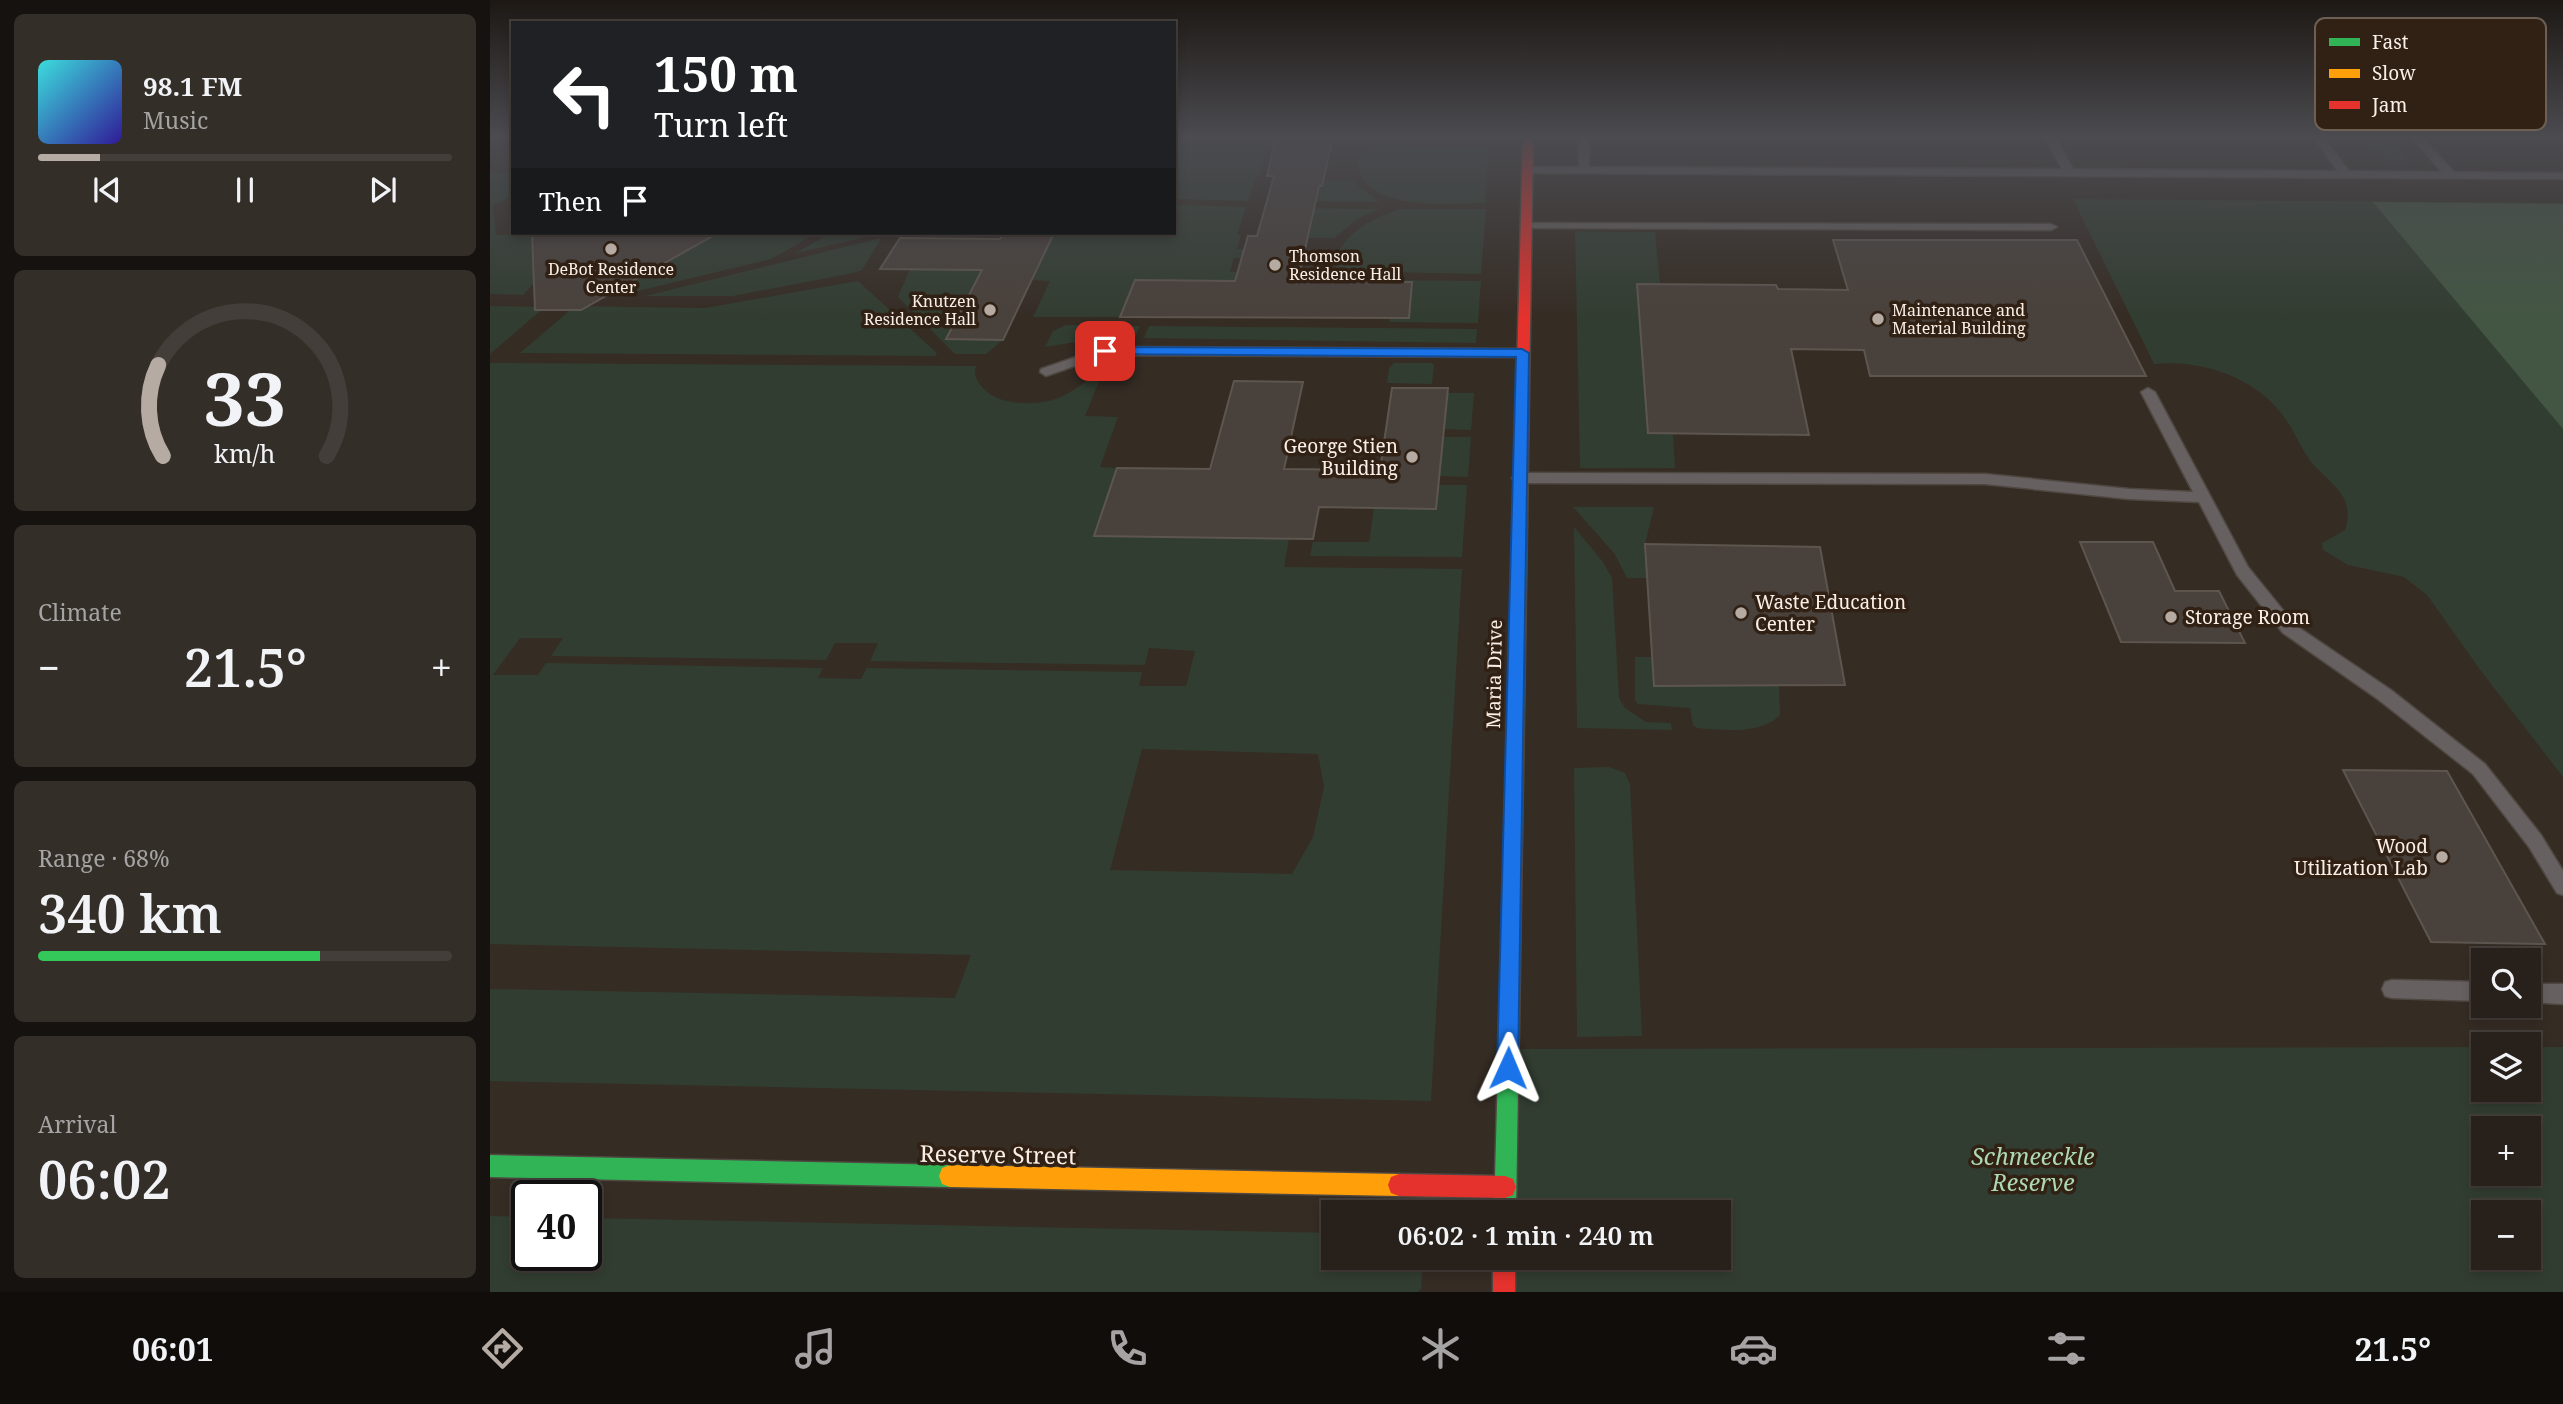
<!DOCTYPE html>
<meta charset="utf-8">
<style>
:root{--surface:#28211b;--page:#342e28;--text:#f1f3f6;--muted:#a5a3a3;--line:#443e3a;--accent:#b5aba3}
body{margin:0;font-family:"Noto Serif",serif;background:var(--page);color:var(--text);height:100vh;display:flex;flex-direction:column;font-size:26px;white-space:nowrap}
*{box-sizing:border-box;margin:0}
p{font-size:23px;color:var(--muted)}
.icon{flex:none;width:38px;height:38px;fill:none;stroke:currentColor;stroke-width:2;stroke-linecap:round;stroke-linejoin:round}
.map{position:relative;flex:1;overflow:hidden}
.panel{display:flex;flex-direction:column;gap:14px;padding:14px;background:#16120f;width:490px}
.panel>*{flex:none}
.banner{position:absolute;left:21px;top:21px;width:665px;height:214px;border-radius:0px;box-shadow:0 4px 10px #0003,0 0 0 2px var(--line);background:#202124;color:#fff;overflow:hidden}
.buttons{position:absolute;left:1981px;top:948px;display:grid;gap:14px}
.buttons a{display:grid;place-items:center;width:70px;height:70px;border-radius:0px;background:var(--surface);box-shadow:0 4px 10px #0003,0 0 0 2px var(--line);font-size:35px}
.speed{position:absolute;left:21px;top:1180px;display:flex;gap:14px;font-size:35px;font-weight:700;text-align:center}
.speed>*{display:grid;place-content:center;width:91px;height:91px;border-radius:50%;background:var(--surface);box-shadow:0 4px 10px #0003,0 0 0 2px var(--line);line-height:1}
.speed .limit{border:4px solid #111;border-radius:10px;background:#fff;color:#111}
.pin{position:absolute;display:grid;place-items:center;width:60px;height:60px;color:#fff;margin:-30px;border-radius:14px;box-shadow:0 4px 10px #0006}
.me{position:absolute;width:77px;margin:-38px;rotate:1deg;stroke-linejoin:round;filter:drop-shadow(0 0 5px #0008)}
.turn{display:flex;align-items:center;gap:24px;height:147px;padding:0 28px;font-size:32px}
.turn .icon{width:91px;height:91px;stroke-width:2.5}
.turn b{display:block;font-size:49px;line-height:60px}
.then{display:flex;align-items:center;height:66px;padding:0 28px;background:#0003;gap:14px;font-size:26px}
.big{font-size:52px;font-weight:600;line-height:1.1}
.panel .tile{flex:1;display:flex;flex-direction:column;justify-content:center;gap:10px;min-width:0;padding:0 24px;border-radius:10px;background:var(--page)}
.panel .dial{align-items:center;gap:0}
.dial svg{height:182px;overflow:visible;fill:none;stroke:var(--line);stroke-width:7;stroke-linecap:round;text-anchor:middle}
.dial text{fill:var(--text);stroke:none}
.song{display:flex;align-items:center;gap:21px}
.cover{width:84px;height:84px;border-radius:10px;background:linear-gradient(135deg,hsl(180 70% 55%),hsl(250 70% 35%))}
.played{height:7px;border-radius:4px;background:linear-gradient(90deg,var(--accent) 15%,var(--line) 15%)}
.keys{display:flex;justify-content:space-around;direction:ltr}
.heat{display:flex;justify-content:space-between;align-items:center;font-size:38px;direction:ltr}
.charge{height:10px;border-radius:5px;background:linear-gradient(90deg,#34c759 68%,var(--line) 0)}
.trip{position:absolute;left:831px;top:1200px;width:410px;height:70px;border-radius:0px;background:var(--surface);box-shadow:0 4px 10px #0003,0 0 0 2px var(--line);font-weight:600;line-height:70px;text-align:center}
.tabs{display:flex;height:112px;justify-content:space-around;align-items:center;background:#100d0b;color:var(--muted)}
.tabs .icon{width:49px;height:49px}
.tabs .current{color:var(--accent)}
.tabs b{font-size:32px;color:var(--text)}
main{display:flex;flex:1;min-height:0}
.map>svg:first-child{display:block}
</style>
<main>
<section class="panel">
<div class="tile">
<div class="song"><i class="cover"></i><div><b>98.1 FM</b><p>Music</p></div></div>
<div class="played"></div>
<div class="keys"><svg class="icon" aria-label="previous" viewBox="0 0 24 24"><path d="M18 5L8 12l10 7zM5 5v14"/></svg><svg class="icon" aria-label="pause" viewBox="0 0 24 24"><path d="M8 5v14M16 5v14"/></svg><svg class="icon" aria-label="next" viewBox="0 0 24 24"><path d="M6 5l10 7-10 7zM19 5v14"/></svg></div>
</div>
<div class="tile dial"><svg viewBox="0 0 100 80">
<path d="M14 69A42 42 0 1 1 86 69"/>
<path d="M14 69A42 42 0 0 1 12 29" stroke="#b5aba3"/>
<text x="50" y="56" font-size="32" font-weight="700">33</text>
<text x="50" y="72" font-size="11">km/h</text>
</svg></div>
<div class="tile"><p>Climate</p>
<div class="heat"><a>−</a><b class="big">21.5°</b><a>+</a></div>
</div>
<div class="tile"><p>Range · 68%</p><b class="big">340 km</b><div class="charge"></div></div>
<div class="tile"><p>Arrival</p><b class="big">06:02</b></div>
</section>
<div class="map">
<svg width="2073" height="1292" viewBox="0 0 2073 1292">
<rect width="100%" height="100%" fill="#352c24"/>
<!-- green -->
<path fill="#323d31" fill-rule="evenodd" d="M 692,137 L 797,137 L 792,151 L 777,151 L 770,175 L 766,176 L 758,201 L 684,199 L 684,143 L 689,143 Z
M 843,137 L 999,137 L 999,141 L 842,140 Z
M 1874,137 L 1896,137 L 1918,160 C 1899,169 1885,149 1874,137 Z
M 888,146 L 999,147 L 995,203 C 961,203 878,213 868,166 L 870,155 Z
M 0,172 L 23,174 L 23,196 L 3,205 L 6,235 L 68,235 L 62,264 L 33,295 L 0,294 Z
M 833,181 L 862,181 L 889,202 L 784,201 Z
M 1583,199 L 2073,203 L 2073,777 L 1991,671 L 1937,595 L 1914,577 L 1858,565 L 1833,550 L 1832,543 L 1855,530 C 1866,497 1842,485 1822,463 C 1811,449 1805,431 1794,417 C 1766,377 1711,359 1664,364 Z
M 684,205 L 756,207 L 747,235 L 751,235 L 747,249 L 763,249 L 760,258 L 744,258 L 740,272 L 756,272 L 754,281 L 645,280 L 630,317 L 543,317 L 560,281 L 542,280 L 564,233 L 684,233 Z
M 783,208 L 889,209 L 866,220 L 844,238 L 818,238 L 821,223 L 771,223 L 775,210 Z
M 912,209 L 996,209 L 991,274 L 847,271 C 840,239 886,215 912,209 Z
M 1085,231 L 1165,232 L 1170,284 L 1147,284 L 1158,432 L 1183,433 L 1185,468 L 1090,468 Z
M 270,233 L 327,233 L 281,259 L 131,295 L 155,263 L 197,237 L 262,237 Z
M 340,233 L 394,233 L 306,253 Z
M 387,239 L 391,239 L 372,270 L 363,273 L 243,296 L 155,296 Z
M 420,269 L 492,270 L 457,339 L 513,340 L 496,354 L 465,354 L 408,297 Z
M 809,279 L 991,281 L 988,323 L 899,322 L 900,318 L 918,317 L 922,282 L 808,281 Z
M 368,281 L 447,353 L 445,356 L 30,353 L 85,306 L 215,308 Z
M 0,306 L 55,307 L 0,354 Z
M 576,325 L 577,325 L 650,326 L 645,338 L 610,338 L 555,347 L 563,331 Z
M 659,326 L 987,329 L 986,343 L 654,338 Z
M 0,363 L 486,366 C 483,376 488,383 495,390 C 511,407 554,406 573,396 C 587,389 601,377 614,369 L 595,416 L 628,417 L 610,467 L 627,468 L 604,536 L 799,539 L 794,567 L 972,569 L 941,1101 L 0,1081 L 0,989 L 465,998 L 481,955 L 0,944 ZM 30,638 L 73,638 L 61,656 L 336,660 L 345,643 L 388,643 L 380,661 L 655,665 L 659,648 L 705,651 L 696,686 L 649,686 L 652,672 L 377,668 L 371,679 L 328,678 L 333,668 L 56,663 L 48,675 L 3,675 ZM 652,749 L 828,754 L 834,787 L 823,837 L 802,874 L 620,870 Z
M 904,363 L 942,363 L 944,365 L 942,384 L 897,383 L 899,368 Z
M 958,393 L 984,393 L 981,430 L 954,429 Z
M 954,437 L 981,437 L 978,477 L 949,476 Z
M 949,485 L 977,485 L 972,557 L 820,556 L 823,542 L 879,542 L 884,508 L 946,509 Z
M 1083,507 L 1164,507 L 1155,544 L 1157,578 L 1137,578 L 1124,553 Z
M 1084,527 L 1113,562 L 1122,578 L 1129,698 L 1135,708 L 1156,722 L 1181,723 L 1182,730 L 1087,728 Z
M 1145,657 L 1163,657 L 1289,685 L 1290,715 C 1271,735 1233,730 1207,728 L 1203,725 L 1200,708 L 1148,704 L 1145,700 Z
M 1119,767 L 1135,773 L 1140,784 L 1152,1036 L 1087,1037 L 1084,768 Z
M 1993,1047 L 1993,1090 L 2039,1090 L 2039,1047 L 2073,1047 L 2073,1292 L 1014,1292 L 1014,1258 L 1228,1258 L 1228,1213 L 1015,1213 L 1018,1049 ZM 1993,1129 L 2039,1129 L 2039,1174 L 1993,1174 ZM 1993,1213 L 2039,1213 L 2039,1258 L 1993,1258 Z
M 0,1216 L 37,1217 L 37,1255 L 96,1255 L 96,1218 L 843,1233 L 844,1258 L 933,1258 L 931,1289 L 928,1292 L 0,1292 Z"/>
<!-- forest -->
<path fill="#435643" d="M 1883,202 L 2073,204 L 2073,429 Z"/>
<!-- building -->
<path fill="#49413b" stroke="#5d564f" stroke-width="2" d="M 786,137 L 843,137 L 832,186 L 829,186 L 808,281 L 922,282 L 919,318 L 630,317 L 645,280 L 745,281 L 758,236 L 767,236 L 784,176 L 777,176 Z
M 42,233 L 228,233 L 91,310 L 45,310 Z
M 513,233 L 564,233 L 513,340 L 456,339 L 492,270 L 390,269 L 410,238 L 510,239 Z
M 1343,240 L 1587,240 L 1656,376 L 1380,376 L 1374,350 L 1301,349 L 1319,435 L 1158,433 L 1147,284 L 1286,285 L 1288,289 L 1358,290 Z
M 744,381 L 813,382 L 794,469 L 890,470 L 902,388 L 958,388 L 946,509 L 829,507 L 823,539 L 604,536 L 627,468 L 720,469 Z
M 1590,542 L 1663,542 L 1685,591 L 1729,591 L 1755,643 L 1631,642 Z
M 1155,544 L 1330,547 L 1355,685 L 1164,686 Z
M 1853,770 L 1957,771 L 2055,944 L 1941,942 Z"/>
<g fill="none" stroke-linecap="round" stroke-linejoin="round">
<defs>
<path id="lane" d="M 1089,137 L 1099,137 L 1099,167 L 1572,169 L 1555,137 L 1565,137 L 1583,169 L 1848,171 L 1823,137 L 1833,137 L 1859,171 L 1952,172 L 1921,137 L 1932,137 L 1964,172 L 2073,173 L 2073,179 L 1037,173 L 1032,170 L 1037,167 L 1089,167 Z
M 1036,223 L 1561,224 L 1567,227 L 1561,230 L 1032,228 L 1030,226 Z
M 615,347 L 1032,349 L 1038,353 L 1032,357 L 616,355 L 556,376 L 550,372 L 551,369 Z
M 1658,388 L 1665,392 L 1758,567 L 1805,625 L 1901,690 L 1995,764 L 2051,835 L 2073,871 L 2073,895 L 2067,893 L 2039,847 L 1983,774 L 1889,700 L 1793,633 L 1747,575 L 1709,502 L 1639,499 L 1495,484 L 1029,483 L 1022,478 L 1029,473 L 1495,474 L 1639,489 L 1703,492 L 1651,392 Z
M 1902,980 L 1993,982 L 1993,1001 L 1902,998 L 1895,996 L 1892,989 L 1895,982 Z
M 2039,984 L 2073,984 L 2073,1004 L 2039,1002 Z"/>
<path id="fast" d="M 1030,520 L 1037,525 L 1026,1213 L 1004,1213 L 1023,525 Z
M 0,1155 L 460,1165 L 468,1168 L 471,1176 L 468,1184 L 460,1187 L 0,1177 Z"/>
<path id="slow" d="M 460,1165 L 909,1174 L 917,1177 L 920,1185 L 917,1193 L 909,1196 L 460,1187 L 452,1184 L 449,1176 L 452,1168 Z"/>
<path id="jam" d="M 1033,137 L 1043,137 L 1037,525 L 1030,530 L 1023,525 Z
M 909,1174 L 1015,1176 L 1023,1179 L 1026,1187 L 1023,1195 L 1015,1198 L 909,1196 L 901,1193 L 898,1185 L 901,1177 Z
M 1003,1258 L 1025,1258 L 1025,1292 L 1003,1292 Z"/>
</defs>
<!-- lane casing -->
<use href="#lane" stroke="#4f4741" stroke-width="3"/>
<!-- fast casing -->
<use href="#fast" stroke="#4f4741" stroke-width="3"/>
<!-- slow casing -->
<use href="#slow" stroke="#4f4741" stroke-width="3"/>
<!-- jam casing -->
<use href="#jam" stroke="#4f4741" stroke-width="3"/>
<!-- lane -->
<use href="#lane" fill="#666160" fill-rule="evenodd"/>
<!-- fast -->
<use href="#fast" fill="#30b455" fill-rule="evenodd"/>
<!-- slow -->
<use href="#slow" fill="#ff9f0a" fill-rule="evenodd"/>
<!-- jam -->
<use href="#jam" fill="#e5322d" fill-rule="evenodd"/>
</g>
<!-- sky -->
<linearGradient id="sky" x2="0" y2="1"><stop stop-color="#1d1814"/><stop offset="0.43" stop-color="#4b4b50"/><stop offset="1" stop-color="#4b4b50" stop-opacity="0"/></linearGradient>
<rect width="2073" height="318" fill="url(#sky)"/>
<!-- route -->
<path fill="#1a73e8" stroke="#114b97" stroke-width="2" d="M 615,347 L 1032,349 L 1039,353 L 1028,1068 L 1025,1075 L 1018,1078 L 1010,1075 L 1007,1068 L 1026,357 L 611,354 L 611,348 Z"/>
<!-- markers -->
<g fill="#b5aba3" stroke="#312114" stroke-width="2.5">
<circle cx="121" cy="249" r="7"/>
<circle cx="785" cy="265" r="7"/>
<circle cx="500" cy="310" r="7"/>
<circle cx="1388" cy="319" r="7"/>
<circle cx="922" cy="457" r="7"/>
<circle cx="1251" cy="613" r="7"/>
<circle cx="1681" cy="617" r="7"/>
<circle cx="1952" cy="857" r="7"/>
</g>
<g text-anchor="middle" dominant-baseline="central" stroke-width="7" stroke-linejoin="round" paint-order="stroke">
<!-- far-poi labels -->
<g font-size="16" fill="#faefe7" stroke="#312114" text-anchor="start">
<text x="799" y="256">Thomson<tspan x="799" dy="18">Residence Hall</tspan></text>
<text x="121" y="269" text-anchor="middle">DeBot Residence<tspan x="121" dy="18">Center</tspan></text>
<text x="486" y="301" text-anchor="end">Knutzen<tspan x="486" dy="18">Residence Hall</tspan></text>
<text x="1402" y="310">Maintenance and<tspan x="1402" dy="18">Material Building</tspan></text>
</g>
<!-- poi labels -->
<g font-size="19" fill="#faefe7" stroke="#312114" text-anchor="end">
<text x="908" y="446">George Stien<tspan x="908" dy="22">Building</tspan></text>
<text x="1265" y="602" text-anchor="start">Waste Education<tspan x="1265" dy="22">Center</tspan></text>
<text x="1695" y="617" text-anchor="start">Storage Room</text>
<text x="1938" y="846">Wood<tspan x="1938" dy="22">Utilization Lab</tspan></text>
</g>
<!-- street labels -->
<g font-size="19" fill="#faefe7" stroke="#312114">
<text transform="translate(1004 674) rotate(-89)">Maria Drive</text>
</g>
<!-- near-street labels -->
<g font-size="23" fill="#faefe7" stroke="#312114">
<text transform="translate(508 1154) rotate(1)">Reserve Street</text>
</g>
<!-- near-park labels -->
<g font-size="23" font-style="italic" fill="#acd9b1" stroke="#312114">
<text x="1543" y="1156">Schmeeckle<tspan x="1543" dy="26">Reserve</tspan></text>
</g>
</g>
<!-- legend -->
<rect x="1825" y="18" width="231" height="112" rx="10" fill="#312114" stroke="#6d5f53" stroke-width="2"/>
<rect x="1839" y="38" width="31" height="8" fill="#30b455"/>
<rect x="1839" y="69" width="31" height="9" fill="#ff9f0a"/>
<rect x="1839" y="101" width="31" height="8" fill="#e5322d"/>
<g font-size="19" fill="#faefe7">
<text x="1882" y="49">Fast</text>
<text x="1882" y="80">Slow</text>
<text x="1882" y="112">Jam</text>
</g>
</svg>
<div class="buttons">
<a><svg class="icon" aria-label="search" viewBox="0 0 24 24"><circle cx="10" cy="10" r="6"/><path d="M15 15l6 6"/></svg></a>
<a><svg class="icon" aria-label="layers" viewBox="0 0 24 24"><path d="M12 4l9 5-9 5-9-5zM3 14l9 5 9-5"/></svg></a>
<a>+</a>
<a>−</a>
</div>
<div class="speed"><div class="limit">40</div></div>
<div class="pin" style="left:615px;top:351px;background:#d93025"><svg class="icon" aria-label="arrive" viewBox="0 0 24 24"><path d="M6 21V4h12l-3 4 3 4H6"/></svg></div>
<svg class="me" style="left:1018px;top:1068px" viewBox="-20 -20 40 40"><path d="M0-17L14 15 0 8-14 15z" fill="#1a73e8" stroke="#fff" stroke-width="4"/></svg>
<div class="trip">06:02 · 1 min · 240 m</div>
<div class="banner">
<div class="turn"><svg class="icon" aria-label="left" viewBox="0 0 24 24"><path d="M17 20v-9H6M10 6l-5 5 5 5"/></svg><div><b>150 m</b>Turn left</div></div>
<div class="then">Then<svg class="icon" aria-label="arrive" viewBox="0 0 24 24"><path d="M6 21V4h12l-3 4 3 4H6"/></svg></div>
</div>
</div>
</main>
<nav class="tabs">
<b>06:01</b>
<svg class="icon current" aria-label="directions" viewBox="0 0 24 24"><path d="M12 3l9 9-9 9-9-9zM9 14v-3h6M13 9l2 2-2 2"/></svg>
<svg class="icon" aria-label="music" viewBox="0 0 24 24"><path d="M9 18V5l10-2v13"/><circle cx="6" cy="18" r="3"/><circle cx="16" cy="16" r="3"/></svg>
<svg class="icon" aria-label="phone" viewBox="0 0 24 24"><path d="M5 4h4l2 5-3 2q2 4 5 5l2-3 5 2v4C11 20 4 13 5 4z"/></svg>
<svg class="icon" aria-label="climate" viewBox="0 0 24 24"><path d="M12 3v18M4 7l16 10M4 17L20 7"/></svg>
<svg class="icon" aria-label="car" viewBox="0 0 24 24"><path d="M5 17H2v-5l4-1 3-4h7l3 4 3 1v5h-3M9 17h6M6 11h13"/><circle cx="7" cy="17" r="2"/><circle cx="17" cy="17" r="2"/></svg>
<svg class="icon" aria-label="filters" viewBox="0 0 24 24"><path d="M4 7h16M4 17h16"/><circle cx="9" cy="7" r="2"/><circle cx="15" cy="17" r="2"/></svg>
<b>21.5°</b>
</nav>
